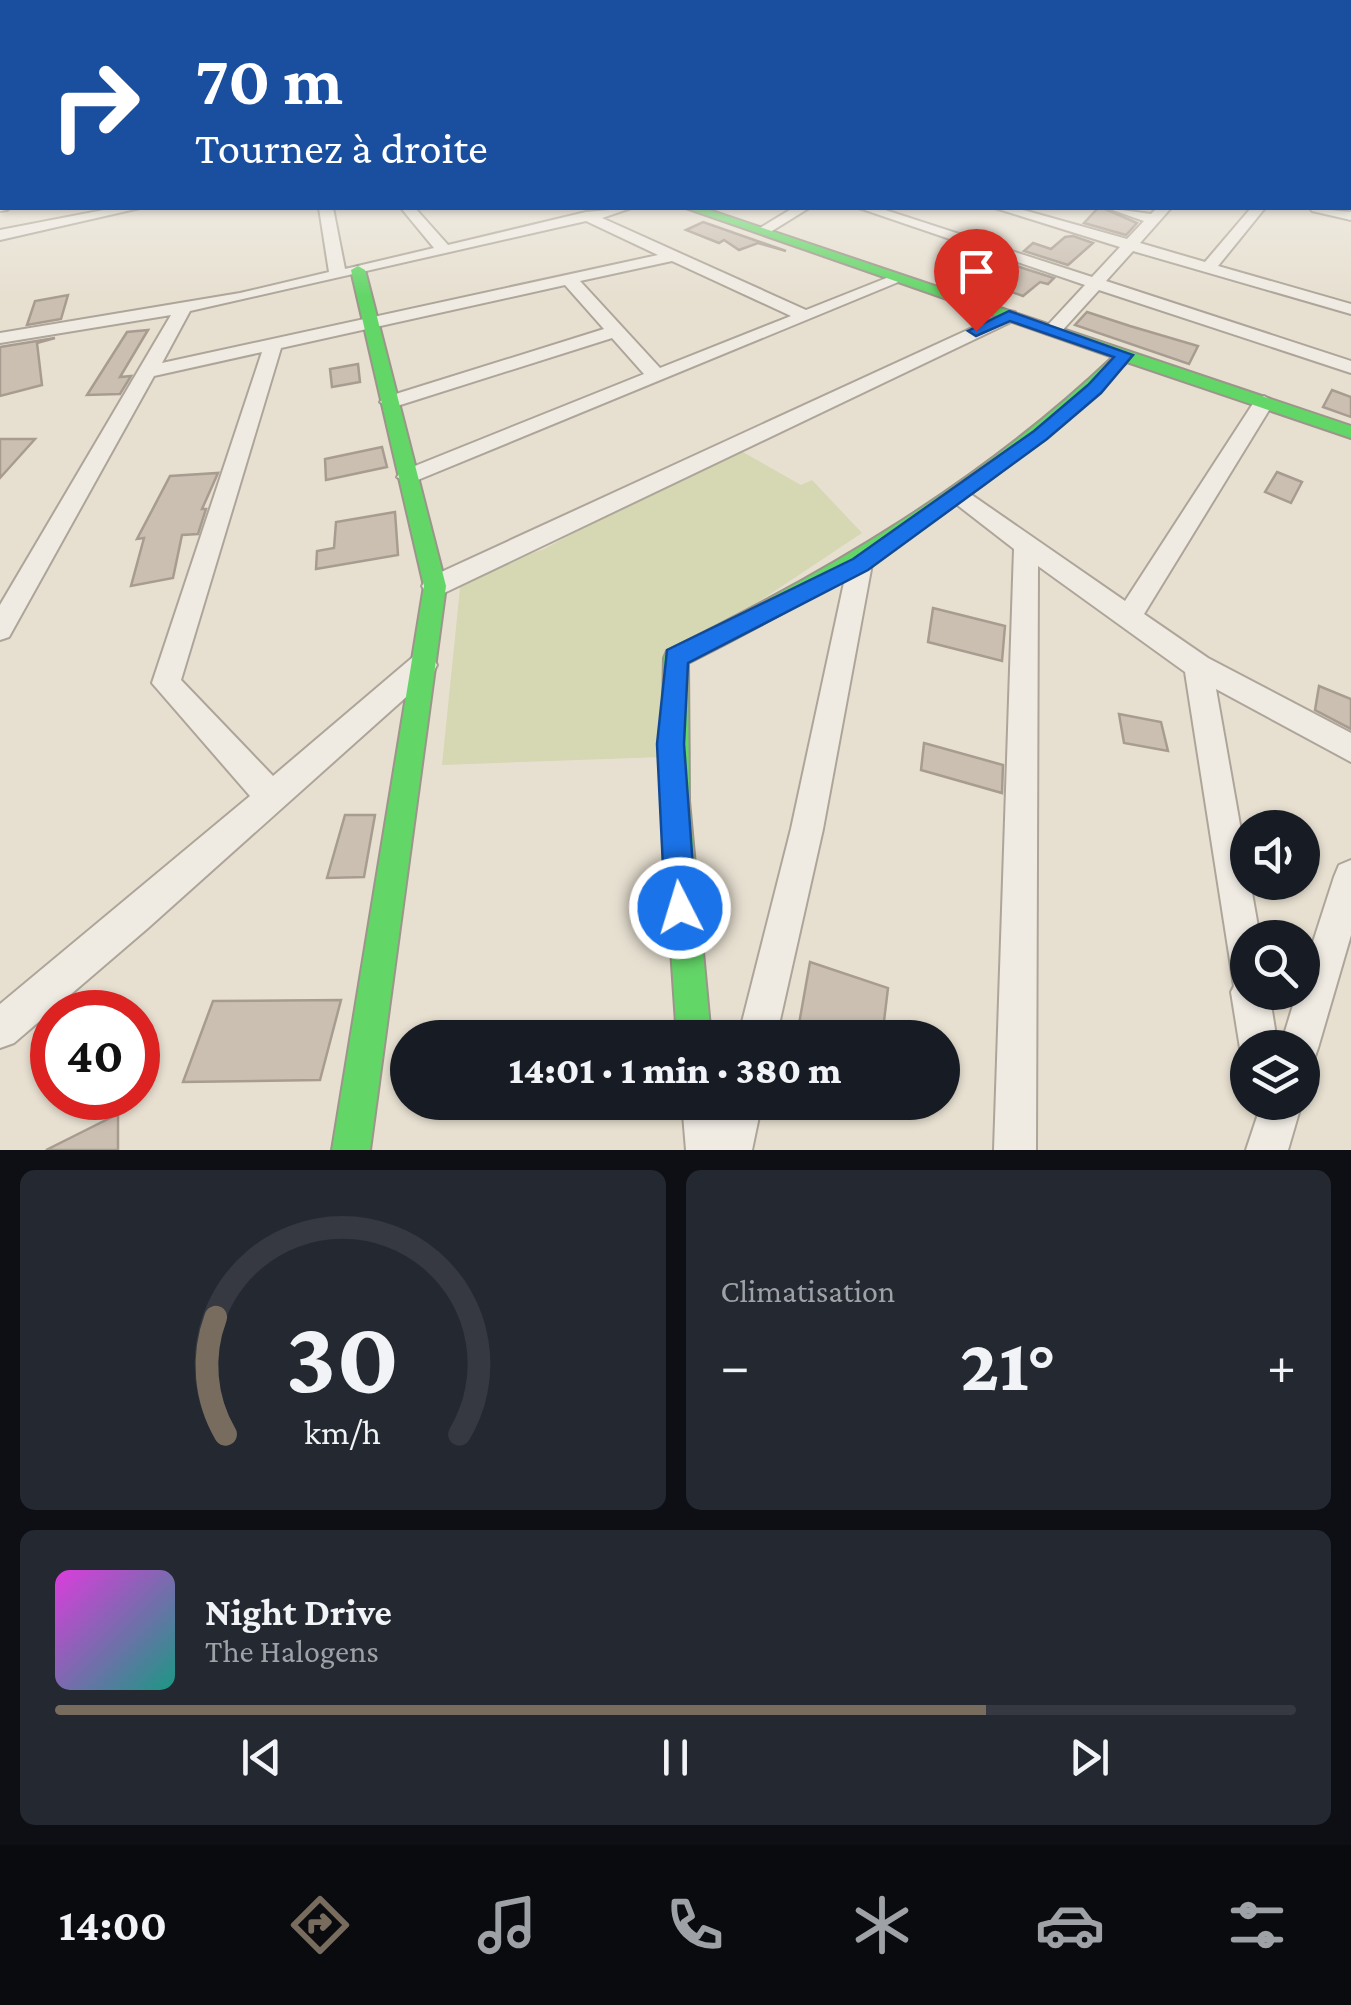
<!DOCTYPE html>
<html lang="fr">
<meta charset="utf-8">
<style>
:root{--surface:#171b24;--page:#242831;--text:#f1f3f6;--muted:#9ea1a6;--line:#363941;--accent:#786c5e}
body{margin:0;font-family:"Crimson Pro",serif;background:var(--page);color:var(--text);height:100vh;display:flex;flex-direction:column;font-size:38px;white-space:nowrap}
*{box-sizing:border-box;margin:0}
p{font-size:32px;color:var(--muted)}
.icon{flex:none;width:55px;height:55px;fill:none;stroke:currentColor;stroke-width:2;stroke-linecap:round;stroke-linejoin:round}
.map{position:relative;height:1150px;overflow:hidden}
.panel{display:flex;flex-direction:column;gap:20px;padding:20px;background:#0d0f14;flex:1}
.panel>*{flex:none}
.hud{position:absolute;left:0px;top:0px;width:1352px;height:210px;box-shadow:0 2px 8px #0004;background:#1a4fa0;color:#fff;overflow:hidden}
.fabs{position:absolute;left:1230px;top:810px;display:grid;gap:20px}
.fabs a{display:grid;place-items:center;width:90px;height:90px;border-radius:50%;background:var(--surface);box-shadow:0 2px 8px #0004;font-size:50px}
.speed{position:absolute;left:30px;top:990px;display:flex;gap:20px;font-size:50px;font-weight:700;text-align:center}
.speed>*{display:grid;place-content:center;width:130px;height:130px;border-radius:50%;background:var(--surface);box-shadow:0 2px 8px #0004;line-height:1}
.speed .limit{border:15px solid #d22;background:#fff;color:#111}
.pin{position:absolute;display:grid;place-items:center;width:85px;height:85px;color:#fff;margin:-102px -42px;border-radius:50% 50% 50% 0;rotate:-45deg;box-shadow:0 0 10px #0007}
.pin .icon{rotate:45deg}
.me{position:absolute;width:110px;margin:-55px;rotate:355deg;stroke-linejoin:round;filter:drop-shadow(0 0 8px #0008)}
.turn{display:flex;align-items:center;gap:35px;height:210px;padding:0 30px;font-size:45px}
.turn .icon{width:130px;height:130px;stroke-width:2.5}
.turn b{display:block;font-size:70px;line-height:85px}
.big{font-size:75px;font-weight:800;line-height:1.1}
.panel .widget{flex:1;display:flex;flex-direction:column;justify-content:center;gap:15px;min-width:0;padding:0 35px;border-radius:15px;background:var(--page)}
.panel .dial{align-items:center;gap:0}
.dial svg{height:260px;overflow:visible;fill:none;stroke:var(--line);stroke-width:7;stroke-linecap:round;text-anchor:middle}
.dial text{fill:var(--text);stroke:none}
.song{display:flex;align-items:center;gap:30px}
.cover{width:120px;height:120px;border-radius:15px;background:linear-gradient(135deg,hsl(300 70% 55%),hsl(170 70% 35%))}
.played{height:10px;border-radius:5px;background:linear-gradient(90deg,var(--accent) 75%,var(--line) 75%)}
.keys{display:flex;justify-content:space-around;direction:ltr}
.heat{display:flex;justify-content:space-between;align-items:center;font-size:55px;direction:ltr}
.panel .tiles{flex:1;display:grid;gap:20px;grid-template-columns:1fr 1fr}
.widget:last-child{grid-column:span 2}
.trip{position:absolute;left:390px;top:1020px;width:570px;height:100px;border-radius:50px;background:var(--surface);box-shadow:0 2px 8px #0004;font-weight:800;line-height:100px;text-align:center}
.tab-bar{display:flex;height:160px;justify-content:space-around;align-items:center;background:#090b0e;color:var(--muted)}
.tab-bar .icon{width:70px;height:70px}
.tab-bar .on{color:var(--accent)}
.tab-bar b{font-size:45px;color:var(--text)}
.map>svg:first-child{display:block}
</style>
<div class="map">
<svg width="1351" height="1150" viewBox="0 0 1351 1150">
<rect width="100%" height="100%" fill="#e7e0d1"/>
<!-- green -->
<path fill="#d6d7b3" d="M 734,447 L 801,485 L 812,480 L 862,533 L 683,652 L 691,756 L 442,765 L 461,578 L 544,549 Z"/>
<!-- building -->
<path fill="#cbbfb2" stroke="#a89c90" stroke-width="2.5" d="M 1098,208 L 1103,208 L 1137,223 L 1126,235 L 1084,223 Z
M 703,222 L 786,251 L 758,243 L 739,250 L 724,240 L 719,243 L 686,230 Z
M 1073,236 L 1093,243 L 1068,265 L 1024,251 L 1033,243 L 1051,249 L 1065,237 Z
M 1010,264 L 1054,278 L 1048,284 L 1040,282 L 1023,296 L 986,283 Z
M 68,295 L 61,319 L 27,325 L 35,301 Z
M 1087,312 L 1130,326 L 1198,346 L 1189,364 L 1075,325 Z
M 148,330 L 120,377 L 131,376 L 120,394 L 87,395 L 127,332 Z
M 55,338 L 37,343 L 42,385 L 0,396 L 0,347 Z
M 358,364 L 360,382 L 332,387 L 330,369 Z
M 1332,390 L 1351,397 L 1351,417 L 1323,407 Z
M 0,439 L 35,439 L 0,478 Z
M 382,447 L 387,467 L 326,480 L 325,459 Z
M 1277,472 L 1302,482 L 1291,503 L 1265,492 Z
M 218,473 L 202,509 L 206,509 L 198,534 L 182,535 L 173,578 L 131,586 L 144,538 L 137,539 L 170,476 Z
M 395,512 L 398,555 L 316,569 L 317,551 L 334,548 L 336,522 Z
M 933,608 L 1005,626 L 1002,661 L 928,642 Z
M 1319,686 L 1351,699 L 1351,729 L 1315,710 Z
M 1119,714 L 1161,722 L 1168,751 L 1124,743 Z
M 924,743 L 1003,765 L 1002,793 L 921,770 Z
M 345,815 L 375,815 L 364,877 L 327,878 Z
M 810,962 L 888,988 L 882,1038 L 838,1038 L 799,1024 Z
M 341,1000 L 320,1080 L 183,1082 L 213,1001 Z
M 118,1114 L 118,1150 L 46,1150 Z"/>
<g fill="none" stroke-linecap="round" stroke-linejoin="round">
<defs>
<path id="street" d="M 0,203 L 9,208 L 7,210 L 0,211 Z
M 114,208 L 140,208 L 0,240 L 0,230 Z
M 319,208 L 333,208 L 345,269 L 434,248 L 401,208 L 415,208 L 448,245 L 586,212 L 631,208 L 602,218 L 806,310 L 894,275 L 908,278 L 408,484 L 397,477 L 400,472 L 644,374 L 612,338 L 397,406 L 390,408 L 380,402 L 383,398 L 604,329 L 565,285 L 281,348 L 181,680 L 273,776 L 413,657 L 423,653 L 433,657 L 437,665 L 433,673 L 148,928 L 14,1043 L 0,1048 L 0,1004 L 250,796 L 152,683 L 262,352 L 154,376 L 9,637 L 0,640 L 0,605 L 171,315 L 0,343 L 0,333 L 240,293 L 329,272 ZM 586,221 L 658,255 L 162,363 L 190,311 ZM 672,261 L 791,316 L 660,368 L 580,281 Z
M 793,208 L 809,208 L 767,234 L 755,231 Z
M 859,208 L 879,208 L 1092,277 L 1120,247 L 995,208 L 1016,208 L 1127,239 L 1144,221 L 1107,208 L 1151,214 L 1157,208 L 1171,208 L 1140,243 L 1205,262 L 1251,208 L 1265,208 L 1218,266 L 1351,304 L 1351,314 L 1133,251 L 1106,281 L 1351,361 L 1351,373 L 1099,290 L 1059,334 L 1047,334 L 1047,326 L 1085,285 Z
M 1310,208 L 1351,212 L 1351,220 L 1312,211 Z
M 1009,311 L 1015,312 L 1015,320 L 444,593 L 426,593 L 422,586 L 426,579 Z
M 1264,396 L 1274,402 L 1144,614 L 1208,658 L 1351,733 L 1351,762 L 1216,689 L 1260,938 L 1248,938 L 1248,992 L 1269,992 L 1278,1048 L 1248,1048 L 1248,1063 L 1240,1048 L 1231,992 L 1234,986 L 1185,672 L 1038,566 L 1036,1150 L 994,1150 L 1014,549 L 947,497 L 950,491 L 966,491 L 1125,601 L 1254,402 Z
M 860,555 L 869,557 L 872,564 L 823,829 L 776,1038 L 738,1038 L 791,829 L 848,564 L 851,557 Z
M 1351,860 L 1351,935 L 1318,1048 L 1313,1062 L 1302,1066 L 1302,1048 L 1280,1048 L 1297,992 L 1302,992 L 1302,976 L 1334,877 L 1339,865 Z
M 682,1102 L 762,1102 L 752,1150 L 686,1150 Z
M 1262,1102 L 1302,1102 L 1288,1150 L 1246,1150 Z"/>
<path id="fast" d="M 686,208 L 703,208 L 1351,426 L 1351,438 L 1127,362 C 995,491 852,580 688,663 L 689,801 L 711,1038 L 677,1038 L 661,801 L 664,658 L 667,651 C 830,571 981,482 1113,357 Z
M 358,266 L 365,270 L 446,586 L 370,1150 L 332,1150 L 424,586 L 351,270 Z"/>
</defs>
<!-- street casing -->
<use href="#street" stroke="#ada599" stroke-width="4"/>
<!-- fast casing -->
<use href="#fast" stroke="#9c958a" stroke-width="4"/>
<!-- street -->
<use href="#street" fill="#efebe3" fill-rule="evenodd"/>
<!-- fast -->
<use href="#fast" fill="#63d668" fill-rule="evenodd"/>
</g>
<!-- sky -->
<linearGradient id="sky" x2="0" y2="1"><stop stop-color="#96bed9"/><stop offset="0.46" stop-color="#f4f1ea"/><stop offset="1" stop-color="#f4f1ea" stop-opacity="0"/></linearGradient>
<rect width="1351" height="297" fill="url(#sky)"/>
<!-- route -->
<path fill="#1a73e8" stroke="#114b97" stroke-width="2.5" d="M 1009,311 L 1133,355 L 1101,393 L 1047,439 L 868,570 L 688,663 L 684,744 L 696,908 L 692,919 L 680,923 L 669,919 L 665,908 L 657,744 L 667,650 L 853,559 L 1034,431 L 1088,385 L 1114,357 L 1010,321 L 976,336 L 968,331 Z"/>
</svg>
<div class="fabs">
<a><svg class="icon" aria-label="sound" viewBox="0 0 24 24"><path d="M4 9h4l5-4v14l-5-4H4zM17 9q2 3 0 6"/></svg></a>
<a><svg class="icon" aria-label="search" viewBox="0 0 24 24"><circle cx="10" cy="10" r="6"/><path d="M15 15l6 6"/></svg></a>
<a><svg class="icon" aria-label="layers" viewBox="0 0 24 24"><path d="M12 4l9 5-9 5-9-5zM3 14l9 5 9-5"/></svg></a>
</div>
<div class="speed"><div class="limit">40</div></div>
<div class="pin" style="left:976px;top:331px;background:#d93025"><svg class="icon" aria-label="arrive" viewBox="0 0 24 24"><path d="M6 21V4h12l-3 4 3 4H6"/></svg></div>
<svg class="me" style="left:680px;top:908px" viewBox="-20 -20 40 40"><circle r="17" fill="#1a73e8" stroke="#fff" stroke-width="3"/><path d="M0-11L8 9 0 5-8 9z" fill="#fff"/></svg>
<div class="trip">14:01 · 1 min · 380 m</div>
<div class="hud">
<div class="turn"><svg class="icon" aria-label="right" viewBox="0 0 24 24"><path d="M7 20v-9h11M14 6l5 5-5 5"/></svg><div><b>70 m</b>Tournez à droite</div></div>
</div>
</div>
<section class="panel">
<div class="tiles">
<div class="widget dial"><svg viewBox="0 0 100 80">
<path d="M14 69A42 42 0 1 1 86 69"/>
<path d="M14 69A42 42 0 0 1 11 33" stroke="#786c5e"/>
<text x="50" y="56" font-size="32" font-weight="700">30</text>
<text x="50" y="72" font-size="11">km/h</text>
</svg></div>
<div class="widget"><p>Climatisation</p>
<div class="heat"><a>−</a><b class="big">21°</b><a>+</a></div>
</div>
<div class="widget">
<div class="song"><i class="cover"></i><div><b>Night Drive</b><p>The Halogens</p></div></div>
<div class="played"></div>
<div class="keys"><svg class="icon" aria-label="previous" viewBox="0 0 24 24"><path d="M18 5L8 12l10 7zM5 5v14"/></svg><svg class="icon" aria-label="pause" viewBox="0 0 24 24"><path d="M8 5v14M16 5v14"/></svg><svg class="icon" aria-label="next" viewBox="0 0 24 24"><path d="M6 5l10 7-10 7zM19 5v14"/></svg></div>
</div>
</div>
</section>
<nav class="tab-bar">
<b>14:00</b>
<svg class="icon on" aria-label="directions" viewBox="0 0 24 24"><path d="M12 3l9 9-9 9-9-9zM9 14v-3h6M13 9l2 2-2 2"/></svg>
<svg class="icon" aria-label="music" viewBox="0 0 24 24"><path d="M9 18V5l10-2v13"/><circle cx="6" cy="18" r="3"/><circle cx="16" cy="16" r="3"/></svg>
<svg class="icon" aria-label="phone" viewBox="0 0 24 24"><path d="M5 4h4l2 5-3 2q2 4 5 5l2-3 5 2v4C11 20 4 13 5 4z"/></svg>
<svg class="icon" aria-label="climate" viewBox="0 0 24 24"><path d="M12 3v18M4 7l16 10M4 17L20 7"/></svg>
<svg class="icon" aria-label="car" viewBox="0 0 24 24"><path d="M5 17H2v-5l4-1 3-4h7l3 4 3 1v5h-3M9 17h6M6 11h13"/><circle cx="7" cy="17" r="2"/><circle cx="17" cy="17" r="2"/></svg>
<svg class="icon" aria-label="filters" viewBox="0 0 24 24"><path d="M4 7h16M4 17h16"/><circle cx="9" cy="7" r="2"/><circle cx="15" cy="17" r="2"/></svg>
</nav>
